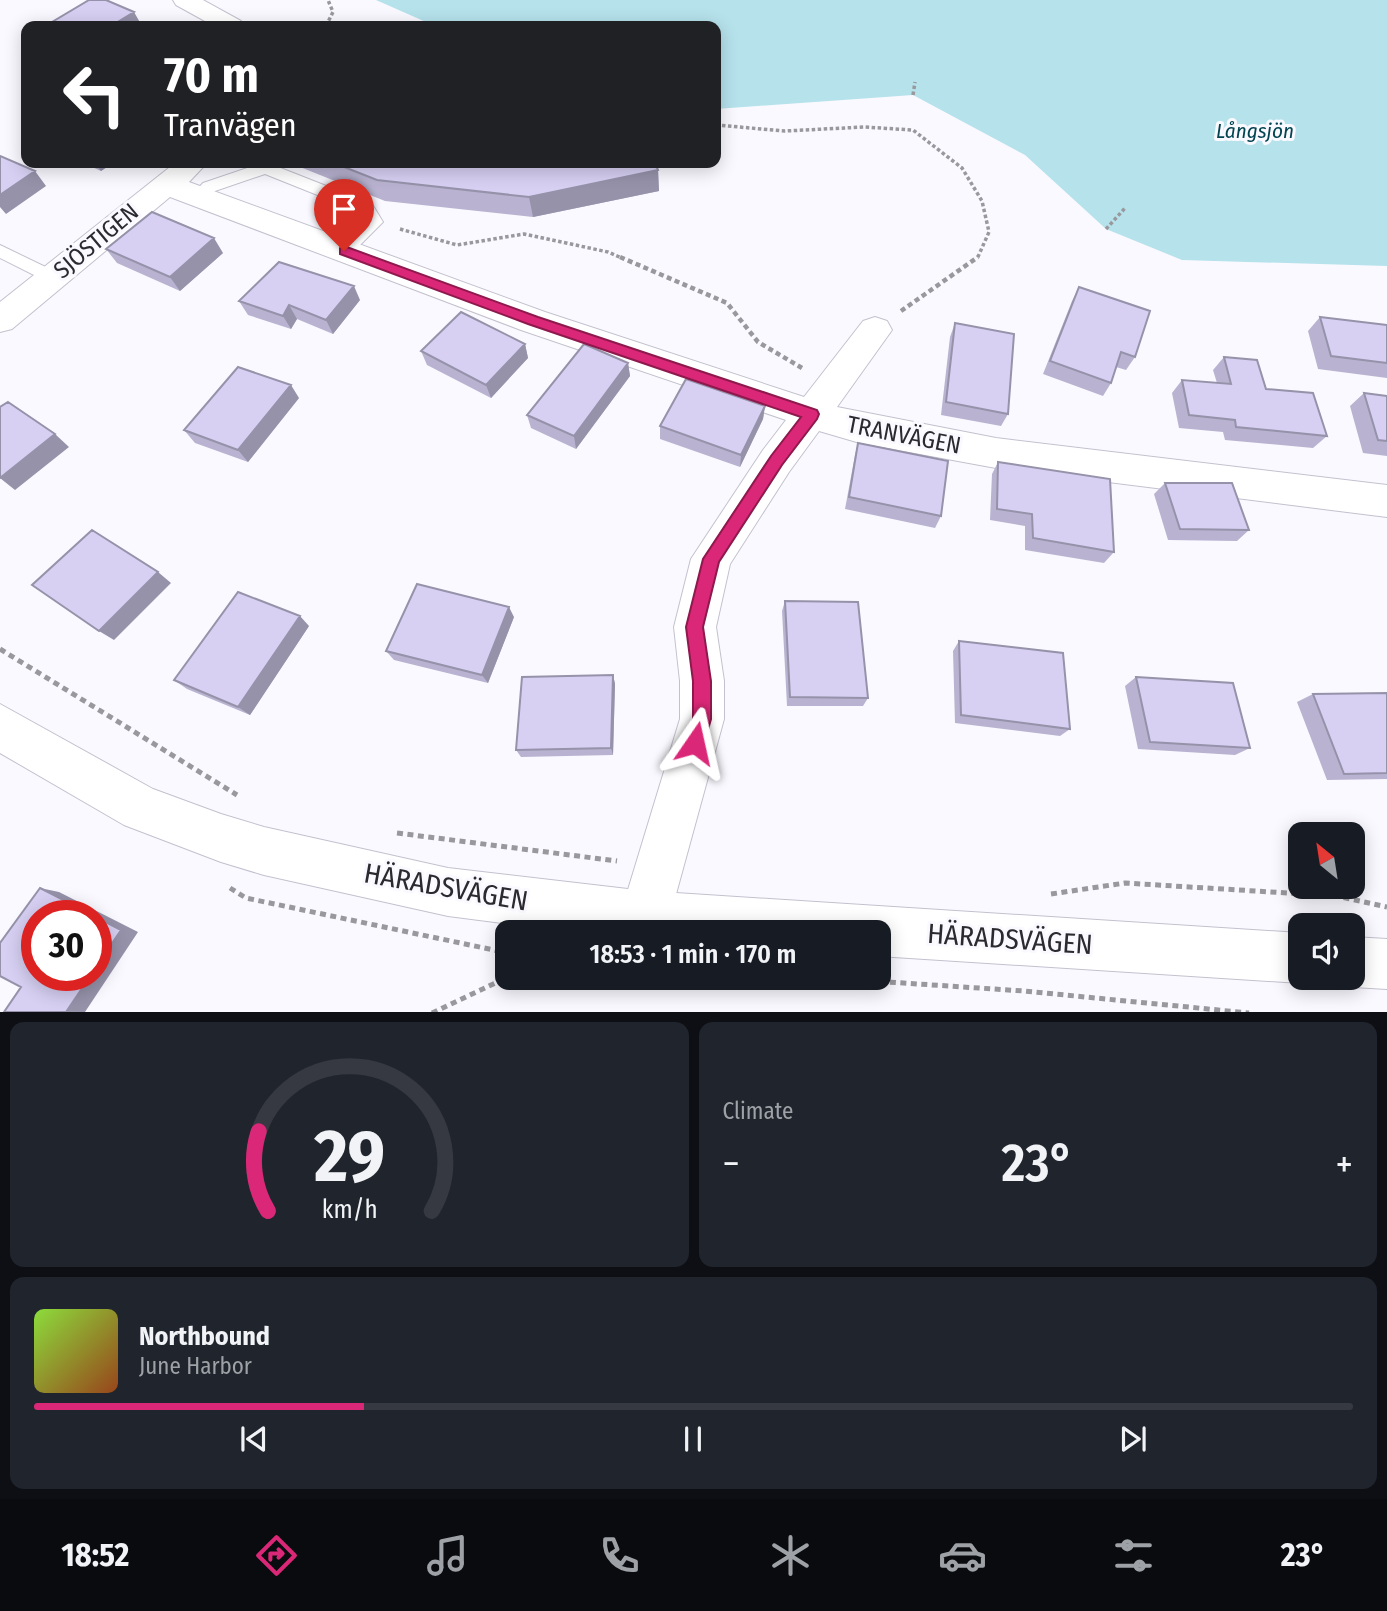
<!DOCTYPE html>
<meta charset="utf-8">
<style>
:root{--surface:#171b24;--page:#20242c;--text:#f1f3f6;--muted:#9ea1a6;--line:#363941;--accent:#db2777}
body{margin:0;font-family:"Fira Sans Condensed",sans-serif;background:var(--page);color:var(--text);height:100vh;display:flex;flex-direction:column;font-size:26px;white-space:nowrap}
*{box-sizing:border-box;margin:0}
p{font-size:23px;color:var(--muted)}
.icon{flex:none;width:38px;height:38px;fill:none;stroke:currentColor;stroke-width:2;stroke-linecap:round;stroke-linejoin:round}
.map{position:relative;height:1012px;overflow:hidden}
.drawer{display:flex;flex-direction:column;gap:10px;padding:10px;background:#0d0f14;flex:1}
.drawer>*{flex:none}
.banner{position:absolute;left:21px;top:21px;width:700px;height:147px;border-radius:14px;box-shadow:0 4px 18px #0003;background:#202124;color:#fff;overflow:hidden}
.needle{width:46px;rotate:330deg}
.fabs{position:absolute;left:1288px;top:822px;display:grid;gap:14px}
.fabs a{display:grid;place-items:center;width:77px;height:77px;border-radius:14px;background:var(--surface);box-shadow:0 4px 18px #0003;font-size:35px}
.speed{position:absolute;left:21px;top:900px;display:flex;gap:14px;font-size:35px;font-weight:700;text-align:center}
.speed>*{display:grid;place-content:center;width:91px;height:91px;border-radius:50%;background:var(--surface);box-shadow:0 4px 18px #0003;line-height:1}
.speed .limit{border:10px solid #d22;background:#fff;color:#111}
.pin{position:absolute;display:grid;place-items:center;width:60px;height:60px;color:#fff;margin:-72px -30px;border-radius:50% 50% 50% 0;rotate:-45deg;box-shadow:0 0 7px #0007}
.pin .icon{rotate:45deg}
.me{position:absolute;width:77px;margin:-38px;rotate:11deg;stroke-linejoin:round;filter:drop-shadow(0 0 5px #0008)}
.turn{display:flex;align-items:center;gap:24px;height:147px;padding:0 28px;font-size:32px}
.turn .icon{width:91px;height:91px;stroke-width:2.5}
.turn b{display:block;font-size:49px;line-height:60px}
.big{font-size:52px;font-weight:600;line-height:1.1}
.drawer .widget{flex:1;display:flex;flex-direction:column;justify-content:center;gap:10px;min-width:0;padding:0 24px;border-radius:14px;background:var(--page)}
.drawer .dial{align-items:center;gap:0}
.dial svg{height:182px;overflow:visible;fill:none;stroke:var(--line);stroke-width:7;stroke-linecap:round;text-anchor:middle}
.dial text{fill:var(--text);stroke:none}
.song{display:flex;align-items:center;gap:21px}
.cover{width:84px;height:84px;border-radius:10px;background:linear-gradient(135deg,hsl(90 70% 55%),hsl(20 70% 35%))}
.played{height:7px;border-radius:4px;background:linear-gradient(90deg,var(--accent) 25%,var(--line) 25%)}
.keys{display:flex;justify-content:space-around;direction:ltr}
.heat{display:flex;justify-content:space-between;align-items:center;font-size:38px;direction:ltr}
.drawer .tiles{flex:1;display:grid;gap:10px;grid-template-columns:1fr 1fr}
.widget:last-child{grid-column:span 2}
.trip{position:absolute;left:495px;top:920px;width:396px;height:70px;border-radius:14px;background:var(--surface);box-shadow:0 4px 18px #0003;font-weight:600;line-height:70px;text-align:center}
.tab-bar{display:flex;height:112px;justify-content:space-around;align-items:center;background:#090b0e;color:var(--muted)}
.tab-bar .icon{width:49px;height:49px}
.tab-bar .current{color:var(--accent)}
.tab-bar b{font-size:32px;color:var(--text)}
.map>svg:first-child{display:block}
</style>
<div class="map">
<svg width="1387" height="1013" viewBox="0 0 1387 1013">
<rect width="100%" height="100%" fill="#faf9ff"/>
<!-- water -->
<path fill="#b6e2ec" d="M 376,0 L 1387,0 L 1387,266 L 1182,260 L 1106,229 L 1025,155 L 913,95 L 716,109 L 716,26 L 435,26 Z"/>
<g fill="none" stroke-linecap="round" stroke-linejoin="round">
<defs>
<path id="lane" d="M 262,163 L 280,163 L 278,167 L 372,204 L 383,222 L 350,255 L 344,257 L 335,251 L 366,221 L 360,212 L 265,174 L 215,191 L 199,201 L 191,196 L 203,183 Z
M 0,245 L 58,273 L 61,277 L 58,281 L 46,281 L 0,258 Z"/>
<path id="street" d="M 173,0 L 203,0 L 241,21 L 245,26 L 214,26 L 176,5 Z
M 175,163 L 207,163 L 189,182 L 545,312 L 804,397 L 863,321 L 875,317 L 887,321 L 892,330 L 837,407 L 996,438 L 1387,485 L 1387,517 L 996,468 L 860,443 L 819,431 L 789,472 L 730,564 L 716,627 L 724,681 L 724,719 L 670,916 L 663,933 L 627,933 L 620,916 L 680,719 L 680,681 L 674,627 L 691,559 L 763,450 L 786,420 L 521,330 L 170,197 L 12,329 L 0,332 L 0,302 Z"/>
<path id="secondary" d="M 0,704 L 153,789 L 221,814 L 264,827 L 448,868 L 645,891 L 1300,933 L 1300,978 L 1312,978 L 1300,983 L 878,956 L 878,933 L 580,933 L 448,916 L 264,875 L 221,862 L 124,825 L 0,753 Z
M 1353,937 L 1387,939 L 1387,989 L 1353,987 L 1335,980 L 1353,978 Z"/>
</defs>
<!-- lane casing -->
<use href="#lane" stroke="#c4c1cf" stroke-width="2"/>
<!-- street casing -->
<use href="#street" stroke="#c4c1cf" stroke-width="2"/>
<!-- secondary casing -->
<use href="#secondary" stroke="#c4c1cf" stroke-width="2"/>
<!-- path-far2 -->
<path stroke="#99989d" stroke-width="3.5" stroke-dasharray="3.5 2.5" stroke-linecap="butt" d="M 326,26 L 333,12 L 328,0
M 913,95 L 915,82
M 716,125 L 785,131 L 864,127 L 913,130 L 962,168 L 982,201 L 989,232 L 977,259
M 400,229 L 457,245 L 524,234 L 608,252 L 624,259
M 1106,229 L 1126,207"/>
<!-- path-far1 -->
<path stroke="#99989d" stroke-width="4.5" stroke-dasharray="5 3.5" stroke-linecap="butt" d="M 620,257 L 727,303 L 758,342 L 802,368
M 901,311 L 978,257"/>
<!-- path -->
<path stroke="#99989d" stroke-width="5" stroke-dasharray="6 4.5" stroke-linecap="butt" d="M 0,649 L 237,795
M 397,833 L 617,861
M 230,888 L 246,898 L 508,953
M 1051,894 L 1125,883 L 1337,896 L 1387,907
M 827,978 L 1024,991 L 1249,1013
M 432,1013 L 508,977"/>
<!-- lane -->
<use href="#lane" fill="#fff" fill-rule="evenodd"/>
<!-- street -->
<use href="#street" fill="#fff" fill-rule="evenodd"/>
<!-- secondary -->
<use href="#secondary" fill="#fff" fill-rule="evenodd"/>
</g>
<!-- wall -->
<path fill="#b9b3d1" d="M 83,163 L 113,163 L 101,171 Z
M 298,163 L 655,163 L 658,170 L 659,191 L 533,217 L 385,201 L 300,167 Z
M 106,249 L 223,253 L 180,291 L 117,263 Z
M 1079,287 L 1135,357 L 1126,370 L 1116,367 L 1111,383 L 1103,396 L 1043,374 L 1072,301 Z
M 360,300 L 333,334 L 297,319 L 291,329 L 248,315 L 239,301 Z
M 1320,317 L 1387,325 L 1387,378 L 1318,369 L 1308,331 Z
M 955,323 L 1008,414 L 1001,426 L 941,415 L 950,337 Z
M 525,344 L 528,358 L 491,398 L 427,365 L 421,351 Z
M 1224,357 L 1266,389 L 1327,436 L 1313,448 L 1225,440 L 1223,432 L 1179,428 L 1172,393 L 1182,380 L 1217,383 L 1213,370 Z
M 628,363 L 630,376 L 576,449 L 531,428 L 527,415 Z
M 1364,393 L 1387,396 L 1387,456 L 1363,453 L 1350,406 Z
M 299,398 L 248,462 L 195,443 L 184,430 Z
M 765,406 L 763,419 L 740,467 L 660,439 L 660,426 Z
M 858,443 L 941,516 L 935,528 L 845,509 L 855,455 Z
M 998,462 L 1114,552 L 1104,563 L 1025,550 L 1025,526 L 990,520 L 992,474 Z
M 1165,483 L 1249,530 L 1237,541 L 1168,540 L 1154,494 Z
M 785,601 L 868,698 L 863,706 L 787,706 L 782,611 Z
M 514,617 L 488,683 L 394,660 L 386,651 Z
M 309,626 L 250,715 L 187,689 L 174,680 Z
M 959,641 L 1070,729 L 1060,736 L 955,723 L 953,651 Z
M 613,675 L 615,684 L 613,755 L 521,757 L 516,750 Z
M 1136,677 L 1250,748 L 1235,755 L 1138,749 L 1125,686 Z
M 1387,693 L 1387,779 L 1327,780 L 1297,702 L 1313,694 Z"/>
<!-- shaded-wall -->
<path fill="#9692aa" d="M 134,12 L 142,26 L 111,26 Z
M 95,163 L 113,163 L 101,171 Z
M 658,170 L 659,191 L 533,217 L 529,197 Z
M 35,171 L 46,186 L 6,214 L 0,207 L 0,195 Z
M 214,238 L 223,253 L 180,291 L 170,277 Z
M 354,286 L 360,300 L 333,334 L 326,320 Z
M 289,305 L 297,319 L 291,329 L 283,316 Z
M 525,344 L 528,358 L 491,398 L 486,385 Z
M 628,363 L 630,376 L 576,449 L 574,436 Z
M 291,385 L 299,398 L 248,462 L 238,450 Z
M 765,406 L 763,419 L 740,467 L 741,455 Z
M 55,434 L 69,447 L 15,490 L 0,478 Z
M 158,572 L 171,583 L 114,640 L 99,631 Z
M 509,607 L 514,617 L 488,683 L 482,675 Z
M 300,616 L 309,626 L 250,715 L 238,707 Z
M 613,675 L 615,684 L 613,755 L 611,748 Z
M 40,888 L 59,892 L 138,932 L 85,1012 L 66,1012 L 91,975 L 96,975 L 96,915 L 93,915 Z"/>
<!-- building -->
<path fill="#d7d0f3" stroke="#9692aa" stroke-width="2" d="M 89,0 L 106,0 L 134,12 L 111,26 L 47,25 Z
M 0,156 L 35,171 L 0,195 Z
M 334,163 L 655,163 L 658,170 L 529,197 L 377,180 Z
M 152,212 L 214,238 L 170,277 L 106,249 Z
M 279,262 L 354,286 L 326,320 L 289,305 L 283,316 L 239,301 Z
M 1079,287 L 1150,311 L 1135,357 L 1121,352 L 1111,383 L 1050,361 Z
M 461,312 L 525,344 L 486,385 L 421,351 Z
M 1320,317 L 1387,325 L 1387,363 L 1331,356 Z
M 955,323 L 1014,334 L 1008,414 L 946,402 Z
M 584,344 L 628,363 L 574,436 L 527,415 Z
M 1224,357 L 1257,360 L 1266,389 L 1313,393 L 1327,436 L 1236,427 L 1235,420 L 1189,415 L 1182,380 L 1231,384 Z
M 238,367 L 291,385 L 238,450 L 184,430 Z
M 686,379 L 765,406 L 741,455 L 660,426 Z
M 1364,393 L 1387,396 L 1387,441 L 1378,440 Z
M 8,402 L 55,434 L 0,478 L 0,407 Z
M 858,443 L 948,461 L 941,516 L 849,497 Z
M 998,462 L 1110,479 L 1114,552 L 1033,538 L 1032,514 L 997,509 Z
M 1165,483 L 1232,483 L 1249,530 L 1180,529 Z
M 92,530 L 158,572 L 99,631 L 32,585 Z
M 417,584 L 509,607 L 482,675 L 386,651 Z
M 238,592 L 300,616 L 238,707 L 174,680 Z
M 785,601 L 858,602 L 868,698 L 790,697 Z
M 959,641 L 1063,653 L 1070,729 L 961,715 Z
M 613,675 L 611,748 L 516,750 L 522,677 Z
M 1136,677 L 1233,683 L 1250,748 L 1150,742 Z
M 1387,693 L 1387,773 L 1344,774 L 1313,694 Z
M 40,888 L 93,915 L 37,915 L 37,975 L 91,975 L 66,1012 L 4,1012 L 21,987 L 0,976 L 0,943 Z
M 96,917 L 121,930 L 96,967 Z"/>
<!-- route -->
<path fill="#db2777" stroke="#8e194d" stroke-width="2" d="M 344,246 L 538,317 L 817,410 L 819,414 L 817,419 L 782,465 L 719,562 L 703,627 L 711,681 L 711,719 L 702,750 L 695,753 L 689,750 L 686,743 L 693,719 L 693,681 L 686,627 L 703,559 L 771,456 L 801,417 L 528,324 L 340,254 L 340,248 Z"/>
<g text-anchor="middle" dominant-baseline="central" stroke-width="6" stroke-linejoin="round" paint-order="stroke">
<!-- far-water labels -->
<g font-size="21" font-style="italic" fill="#024450" stroke="#faf9ff">
<text x="1255" y="131">Långsjön</text>
</g>
<!-- street labels -->
<g font-size="24" fill="#2b2a2f" stroke="#faf9ff">
<text transform="translate(96 241) rotate(-40)">SJÖSTIGEN</text>
<text transform="translate(904 435) rotate(11)">TRANVÄGEN</text>
</g>
<!-- near-street labels -->
<g font-size="28" fill="#2b2a2f" stroke="#faf9ff">
<text transform="translate(446 887) rotate(10)">HÄRADSVÄGEN</text>
<text transform="translate(1010 939) rotate(4)">HÄRADSVÄGEN</text>
</g>
</g>
</svg>
<div class="fabs">
<a><svg class="needle" viewBox="-14 -14 28 28"><path d="M0-13l5 13h-10z" fill="#e53935"/><path d="M0 13l5-13h-10z" fill="#9ea1a6"/></svg></a>
<a><svg class="icon" aria-label="sound" viewBox="0 0 24 24"><path d="M4 9h4l5-4v14l-5-4H4zM17 9q2 3 0 6"/></svg></a>
</div>
<div class="speed"><div class="limit">30</div></div>
<div class="pin" style="left:344px;top:251px;background:#d93025"><svg class="icon" aria-label="arrive" viewBox="0 0 24 24"><path d="M6 21V4h12l-3 4 3 4H6"/></svg></div>
<svg class="me" style="left:695px;top:743px" viewBox="-20 -20 40 40"><path d="M0-17L14 15 0 8-14 15z" fill="#db2777" stroke="#fff" stroke-width="4"/></svg>
<div class="trip">18:53 · 1 min · 170 m</div>
<div class="banner">
<div class="turn"><svg class="icon" aria-label="left" viewBox="0 0 24 24"><path d="M17 20v-9H6M10 6l-5 5 5 5"/></svg><div><b>70 m</b>Tranvägen</div></div>
</div>
</div>
<section class="drawer">
<div class="tiles">
<div class="widget dial"><svg viewBox="0 0 100 80">
<path d="M14 69A42 42 0 1 1 86 69"/>
<path d="M14 69A42 42 0 0 1 10 34" stroke="#db2777"/>
<text x="50" y="56" font-size="32" font-weight="700">29</text>
<text x="50" y="72" font-size="11">km/h</text>
</svg></div>
<div class="widget"><p>Climate</p>
<div class="heat"><a>−</a><b class="big">23°</b><a>+</a></div>
</div>
<div class="widget">
<div class="song"><i class="cover"></i><div><b>Northbound</b><p>June Harbor</p></div></div>
<div class="played"></div>
<div class="keys"><svg class="icon" aria-label="previous" viewBox="0 0 24 24"><path d="M18 5L8 12l10 7zM5 5v14"/></svg><svg class="icon" aria-label="pause" viewBox="0 0 24 24"><path d="M8 5v14M16 5v14"/></svg><svg class="icon" aria-label="next" viewBox="0 0 24 24"><path d="M6 5l10 7-10 7zM19 5v14"/></svg></div>
</div>
</div>
</section>
<nav class="tab-bar">
<b>18:52</b>
<svg class="icon current" aria-label="directions" viewBox="0 0 24 24"><path d="M12 3l9 9-9 9-9-9zM9 14v-3h6M13 9l2 2-2 2"/></svg>
<svg class="icon" aria-label="music" viewBox="0 0 24 24"><path d="M9 18V5l10-2v13"/><circle cx="6" cy="18" r="3"/><circle cx="16" cy="16" r="3"/></svg>
<svg class="icon" aria-label="phone" viewBox="0 0 24 24"><path d="M5 4h4l2 5-3 2q2 4 5 5l2-3 5 2v4C11 20 4 13 5 4z"/></svg>
<svg class="icon" aria-label="climate" viewBox="0 0 24 24"><path d="M12 3v18M4 7l16 10M4 17L20 7"/></svg>
<svg class="icon" aria-label="car" viewBox="0 0 24 24"><path d="M5 17H2v-5l4-1 3-4h7l3 4 3 1v5h-3M9 17h6M6 11h13"/><circle cx="7" cy="17" r="2"/><circle cx="17" cy="17" r="2"/></svg>
<svg class="icon" aria-label="filters" viewBox="0 0 24 24"><path d="M4 7h16M4 17h16"/><circle cx="9" cy="7" r="2"/><circle cx="15" cy="17" r="2"/></svg>
<b>23°</b>
</nav>
